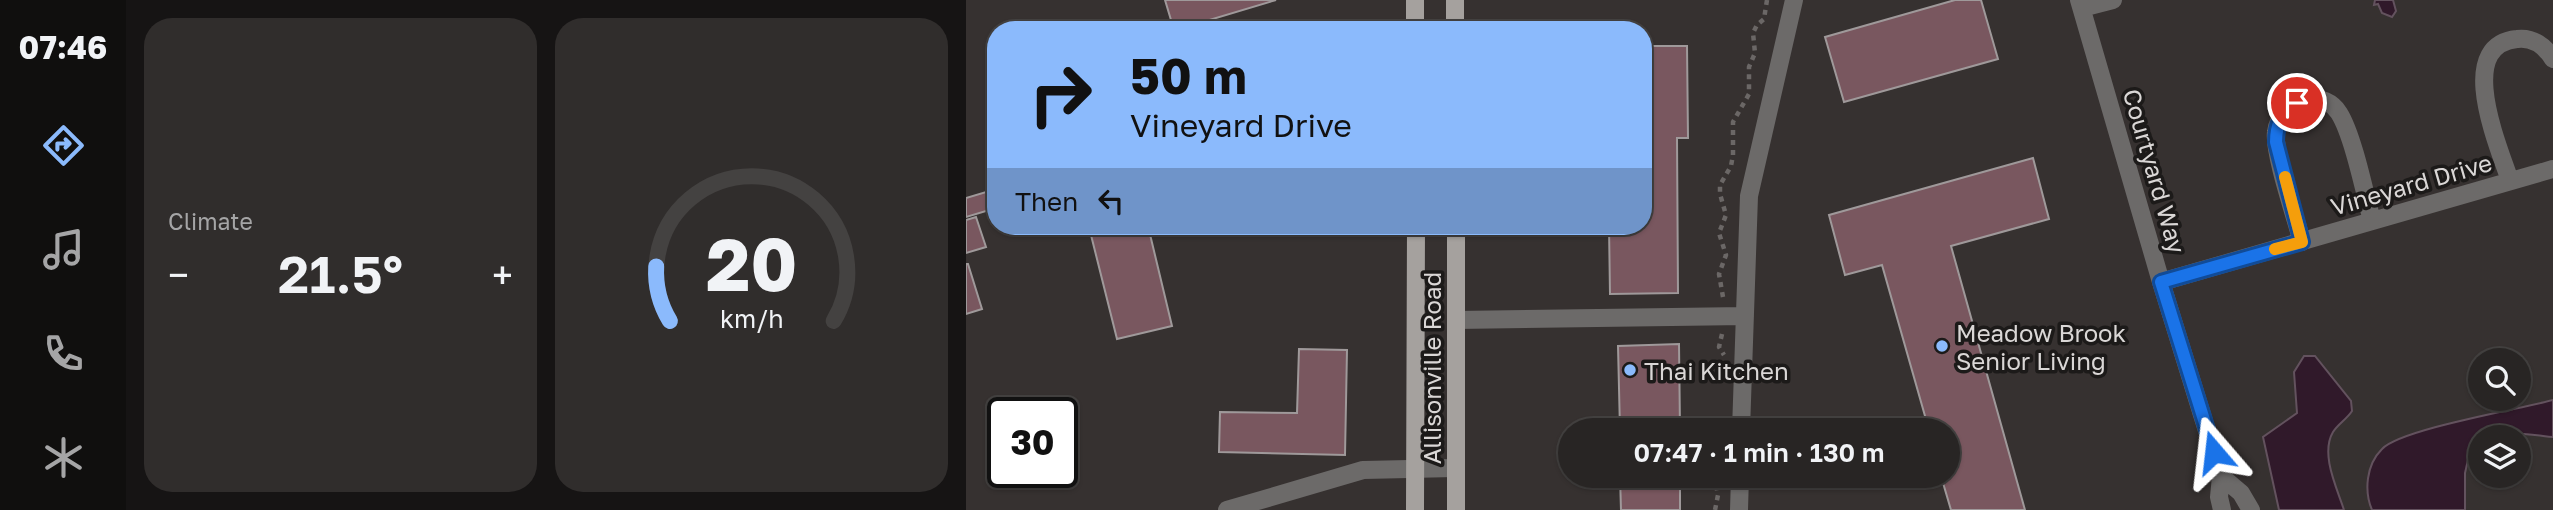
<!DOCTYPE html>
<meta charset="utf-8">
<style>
:root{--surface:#282524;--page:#302d2c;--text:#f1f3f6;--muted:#a5a5a6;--line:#444241;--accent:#8bbafc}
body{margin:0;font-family:"Golos Text",sans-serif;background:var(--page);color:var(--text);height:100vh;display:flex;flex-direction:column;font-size:26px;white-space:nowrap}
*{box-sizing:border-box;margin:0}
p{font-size:23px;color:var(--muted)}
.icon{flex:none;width:38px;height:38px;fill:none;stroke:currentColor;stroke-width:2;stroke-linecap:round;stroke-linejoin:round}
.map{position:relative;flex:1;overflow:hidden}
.drawer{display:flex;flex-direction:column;gap:18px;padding:18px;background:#161414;width:840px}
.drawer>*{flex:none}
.banner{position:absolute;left:21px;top:21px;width:665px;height:214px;border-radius:28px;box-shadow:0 2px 5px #0004,0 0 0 2px var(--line);background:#8bbafc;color:#111;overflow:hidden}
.controls{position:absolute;left:1502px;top:348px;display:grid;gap:14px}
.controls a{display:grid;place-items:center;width:63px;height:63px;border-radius:50%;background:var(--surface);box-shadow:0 2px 5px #0004,0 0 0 2px var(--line);font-size:35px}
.speed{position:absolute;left:21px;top:397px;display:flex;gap:14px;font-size:35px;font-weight:700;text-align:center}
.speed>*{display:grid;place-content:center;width:91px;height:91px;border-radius:50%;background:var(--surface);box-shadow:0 2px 5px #0004,0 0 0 2px var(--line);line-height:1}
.speed .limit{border:4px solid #111;border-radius:10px;background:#fff;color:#111}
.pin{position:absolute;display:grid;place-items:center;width:60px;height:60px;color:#fff;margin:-30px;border:4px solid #fff;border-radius:50%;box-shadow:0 2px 7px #0007}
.me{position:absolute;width:77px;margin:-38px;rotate:343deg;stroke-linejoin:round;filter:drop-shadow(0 0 5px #0008)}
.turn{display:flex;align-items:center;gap:24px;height:147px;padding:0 28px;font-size:32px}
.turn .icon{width:91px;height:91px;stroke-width:2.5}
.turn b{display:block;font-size:49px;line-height:60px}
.then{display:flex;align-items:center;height:66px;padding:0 28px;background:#0003;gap:14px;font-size:26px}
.big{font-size:52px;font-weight:600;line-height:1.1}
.drawer .tile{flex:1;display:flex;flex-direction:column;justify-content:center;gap:10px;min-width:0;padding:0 24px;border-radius:28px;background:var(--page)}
.drawer .dial{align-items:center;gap:0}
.dial svg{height:182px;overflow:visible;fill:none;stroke:var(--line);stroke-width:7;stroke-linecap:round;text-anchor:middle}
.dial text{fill:var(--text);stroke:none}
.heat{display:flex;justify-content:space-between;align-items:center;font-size:38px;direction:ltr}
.drawer .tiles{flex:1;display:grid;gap:18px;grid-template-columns:repeat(2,1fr)}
.trip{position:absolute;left:592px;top:418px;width:402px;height:70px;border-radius:35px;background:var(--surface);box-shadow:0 2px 5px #0004,0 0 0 2px var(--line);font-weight:600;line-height:70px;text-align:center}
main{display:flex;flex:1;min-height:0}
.dock{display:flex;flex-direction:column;width:126px;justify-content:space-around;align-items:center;background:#100f0e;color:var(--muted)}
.dock .icon{width:49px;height:49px}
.dock .on{color:var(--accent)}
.dock b{font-size:32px;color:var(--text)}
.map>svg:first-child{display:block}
</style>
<main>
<nav class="dock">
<b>07:46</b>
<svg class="icon on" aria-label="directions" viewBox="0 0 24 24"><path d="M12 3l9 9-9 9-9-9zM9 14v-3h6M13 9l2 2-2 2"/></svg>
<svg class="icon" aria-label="music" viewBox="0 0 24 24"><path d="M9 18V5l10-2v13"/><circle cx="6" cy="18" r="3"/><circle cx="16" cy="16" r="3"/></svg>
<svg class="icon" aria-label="phone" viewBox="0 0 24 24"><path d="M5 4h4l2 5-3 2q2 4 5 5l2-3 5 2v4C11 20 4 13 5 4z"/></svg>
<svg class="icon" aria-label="climate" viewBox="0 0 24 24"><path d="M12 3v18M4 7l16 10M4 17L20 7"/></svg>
</nav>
<section class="drawer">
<div class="tiles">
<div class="tile"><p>Climate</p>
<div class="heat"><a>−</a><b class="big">21.5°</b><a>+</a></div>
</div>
<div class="tile dial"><svg viewBox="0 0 100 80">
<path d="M14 69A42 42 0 1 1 86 69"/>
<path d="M14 69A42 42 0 0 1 8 45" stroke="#8bbafc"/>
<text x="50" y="56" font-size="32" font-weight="700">20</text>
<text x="50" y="72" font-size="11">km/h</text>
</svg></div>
</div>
</section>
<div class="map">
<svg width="1587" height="510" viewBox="0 0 1587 510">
<rect width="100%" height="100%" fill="#363130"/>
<!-- water -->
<path fill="#30192a" stroke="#63525e" stroke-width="2" d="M 1409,0 L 1427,0 L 1430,11 L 1426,17 L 1416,13 L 1412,4 L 1408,5 Z
M 1338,356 L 1349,356 L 1385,401 L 1386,411 C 1381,419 1372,424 1367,432 C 1354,454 1371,488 1378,510 L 1313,510 L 1297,437 L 1331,413 L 1328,372 Z
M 1587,400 L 1587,437 C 1558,434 1532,429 1506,442 L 1499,473 L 1499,510 L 1406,510 C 1398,491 1400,465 1416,449 C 1435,429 1554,409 1587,400 Z"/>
<!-- building -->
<path fill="#79575f" stroke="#9f999a" stroke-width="2" d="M 199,0 L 310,0 L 210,30 L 208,30 Z
M 989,0 L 1015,0 L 1032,59 L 878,102 L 859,37 Z
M 677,46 L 721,46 L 722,138 L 711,138 L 712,293 L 644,294 L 643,226 L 677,226 Z
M 1067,158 L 1083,219 L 985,246 L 1059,510 L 985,510 L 975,476 L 982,476 L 982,430 L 963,430 L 916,265 L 879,275 L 863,215 Z
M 30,189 L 30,208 L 0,217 L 0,198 Z
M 10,217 L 20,247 L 0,253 L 0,220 Z
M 144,226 L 182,226 L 206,326 L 151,339 L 124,231 Z
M 0,264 L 2,264 L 16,309 L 0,314 Z
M 713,344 L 714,430 L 654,430 L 652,346 Z
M 333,349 L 381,350 L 379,455 L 253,452 L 254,412 L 331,413 Z
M 959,417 L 963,430 L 910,430 Z
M 654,476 L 714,476 L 714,510 L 655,510 Z"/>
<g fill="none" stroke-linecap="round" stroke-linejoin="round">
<!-- path -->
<path stroke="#6b6766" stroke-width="4.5" stroke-dasharray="5 5" stroke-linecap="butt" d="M 757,297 L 753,274 L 760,255 L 753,233 L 760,215 L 754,194 L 754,185 L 765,166 L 767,155 L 767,122 L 783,94 L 783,67 L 789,53 L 787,33 L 791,25 L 798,19 L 801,0
M 756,334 L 753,347 L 758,355
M 749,510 L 752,495 L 750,485 L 752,477"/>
<!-- minor -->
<path stroke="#6c6a69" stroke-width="18" d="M 1113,0 L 1195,282 L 1255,476
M 1116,8 L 1147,0
M 1544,181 C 1533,147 1488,45 1551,39 C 1567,37 1579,46 1587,59
M 1336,242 C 1330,219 1307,152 1310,132 C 1312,116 1325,103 1341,99 C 1354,97 1366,102 1373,113 C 1387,135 1399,194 1406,221
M 1195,282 L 1587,169
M 490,320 L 779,316
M 775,430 L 783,196 L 828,0
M 261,510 L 397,470 L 489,468
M 773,510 L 774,476
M 1256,510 L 1253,497 L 1255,476 L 1275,493 L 1285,510"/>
<!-- major -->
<path stroke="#a5a19e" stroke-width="18" d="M 449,0 L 449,30
M 489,0 L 489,30
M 449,510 L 450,226
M 490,510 L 490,226"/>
</g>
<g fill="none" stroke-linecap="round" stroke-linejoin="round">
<defs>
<path id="route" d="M 1248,452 L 1195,282 L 1336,242 L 1310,142 C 1310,125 1316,111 1331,103"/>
</defs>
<!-- route casing -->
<use href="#route" stroke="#114b97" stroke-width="18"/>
<!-- route -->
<use href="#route" stroke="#1a73e8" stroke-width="12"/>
<!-- slow -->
<path stroke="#f59e0b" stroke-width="12" d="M 1309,249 L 1336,242 L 1319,177"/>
</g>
<!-- markers -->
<g fill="#8bbafc" stroke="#1c1a19" stroke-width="2.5">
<circle cx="976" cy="346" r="7"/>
<circle cx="664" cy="370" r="7"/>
</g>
<g text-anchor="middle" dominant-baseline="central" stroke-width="7" stroke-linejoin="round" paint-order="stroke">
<!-- street labels -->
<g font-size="24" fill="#dad7d6" stroke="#1c1a19">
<text transform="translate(1189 171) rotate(74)">Courtyard Way</text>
<text transform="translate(1445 184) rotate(-16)">Vineyard Drive</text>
<text transform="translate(465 368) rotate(-90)">Allisonville Road</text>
</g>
<!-- poi labels -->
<g font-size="24" fill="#dad7d6" stroke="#1c1a19" text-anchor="start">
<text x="990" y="332">Meadow Brook<tspan x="990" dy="28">Senior Living</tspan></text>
<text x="678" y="370">Thai Kitchen</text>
</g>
</g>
</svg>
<div class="controls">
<a><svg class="icon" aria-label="search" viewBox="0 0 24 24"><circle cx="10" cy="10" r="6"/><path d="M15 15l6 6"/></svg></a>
<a><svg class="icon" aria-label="layers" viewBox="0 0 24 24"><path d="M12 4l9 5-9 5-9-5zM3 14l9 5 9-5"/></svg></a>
</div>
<div class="speed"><div class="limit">30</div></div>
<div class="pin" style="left:1331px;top:103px;background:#d93025"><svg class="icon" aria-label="arrive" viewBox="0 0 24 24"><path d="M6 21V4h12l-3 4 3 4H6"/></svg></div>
<svg class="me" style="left:1248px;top:452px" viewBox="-20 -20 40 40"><path d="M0-17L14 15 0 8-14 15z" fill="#1a73e8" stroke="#fff" stroke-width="4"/></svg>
<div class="trip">07:47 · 1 min · 130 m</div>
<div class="banner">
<div class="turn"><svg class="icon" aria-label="right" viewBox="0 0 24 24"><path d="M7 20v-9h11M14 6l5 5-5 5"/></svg><div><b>50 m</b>Vineyard Drive</div></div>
<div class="then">Then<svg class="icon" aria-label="left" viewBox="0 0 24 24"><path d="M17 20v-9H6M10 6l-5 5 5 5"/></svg></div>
</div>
</div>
</main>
